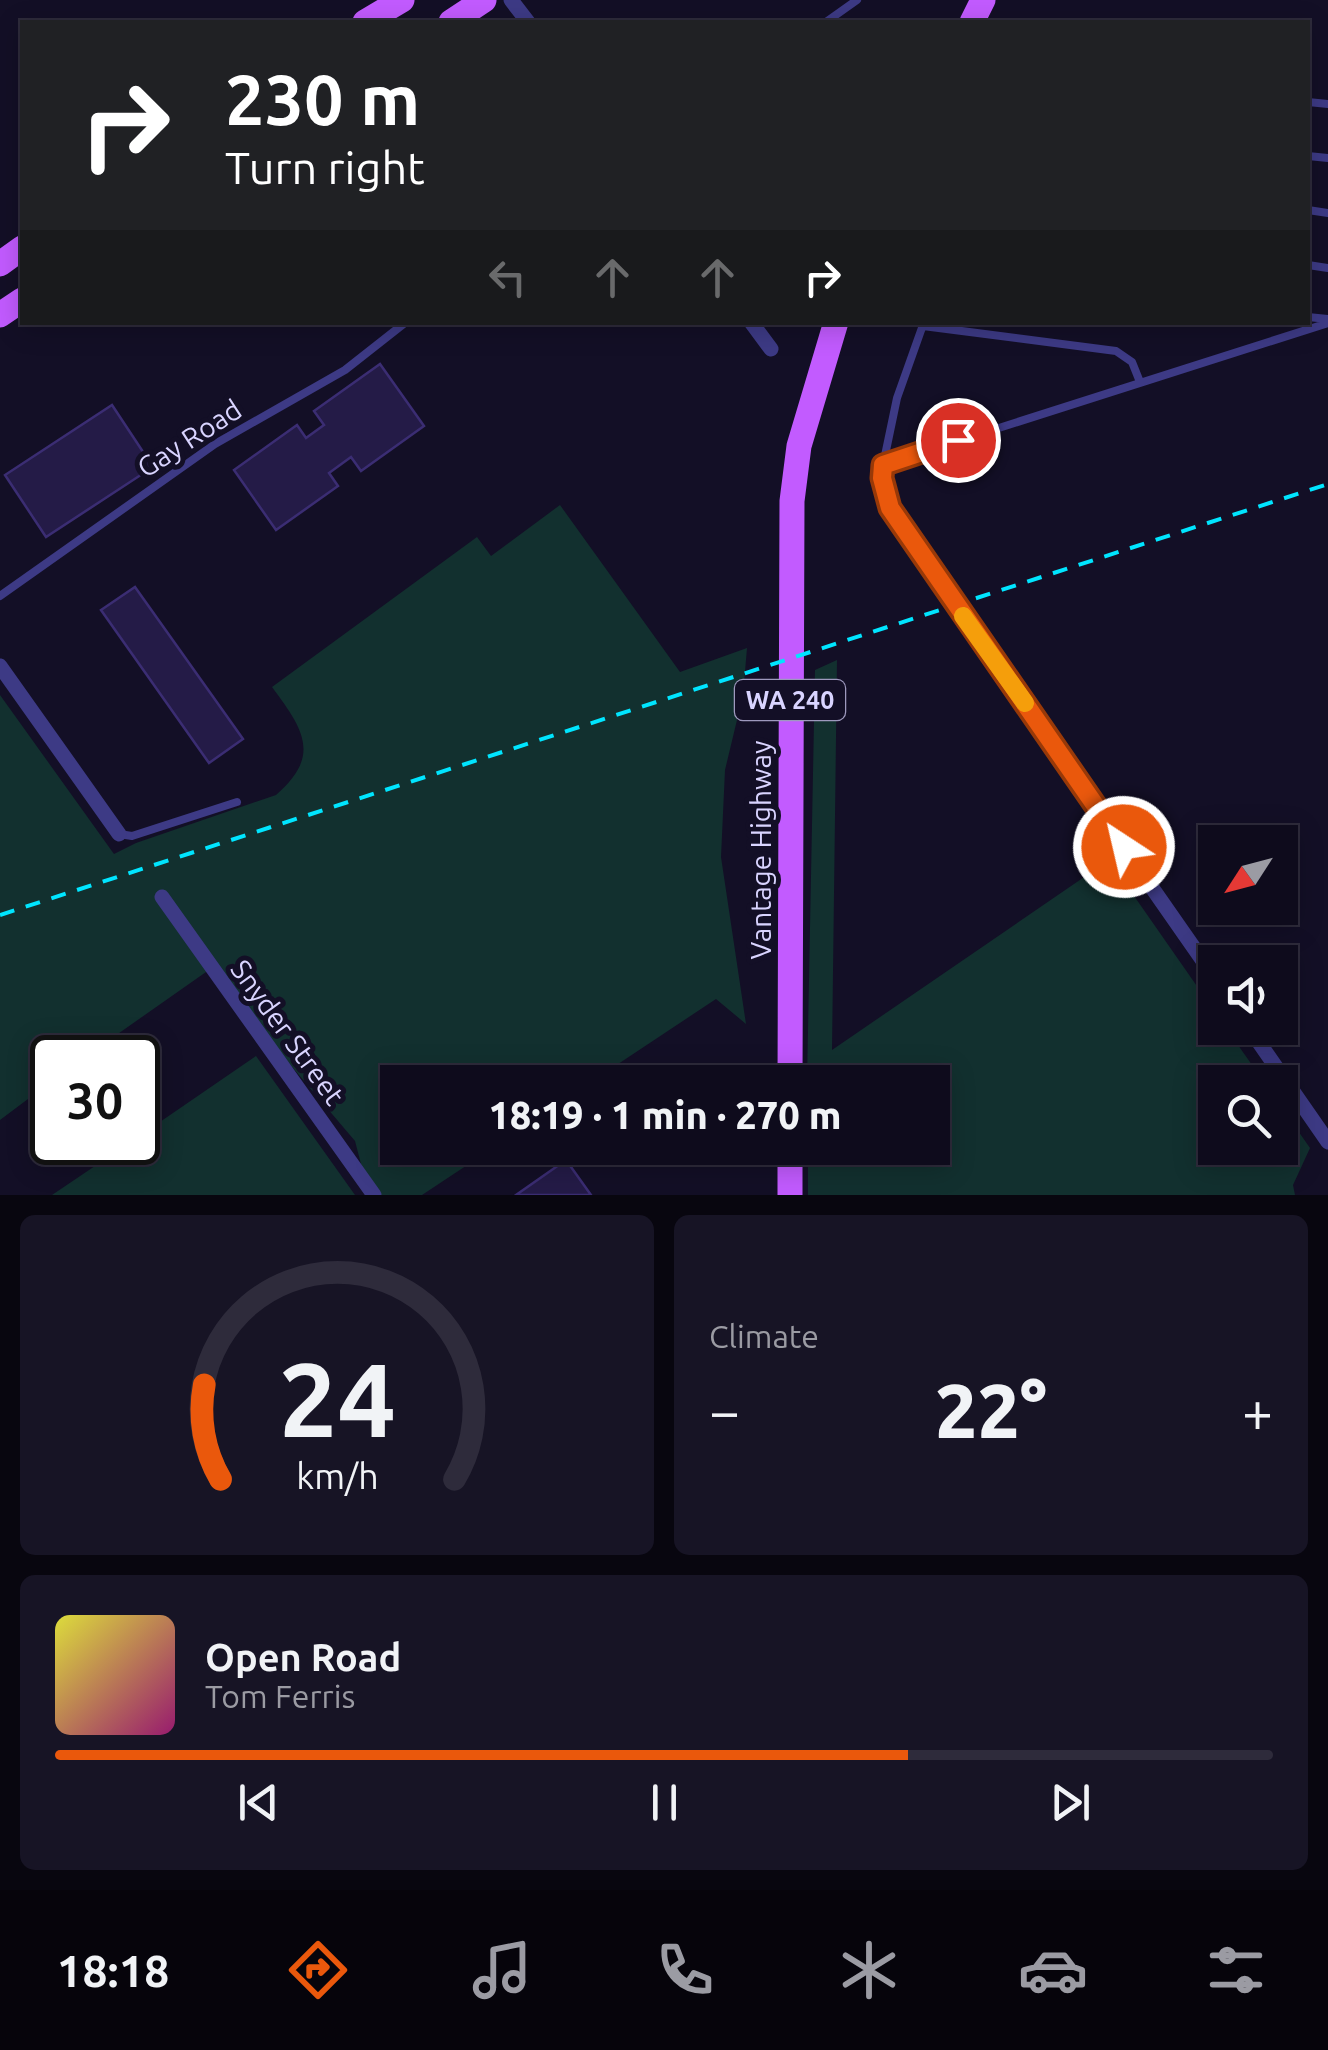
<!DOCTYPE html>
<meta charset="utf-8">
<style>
:root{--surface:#0e0b1c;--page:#171425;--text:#f1f3f6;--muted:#9b9ba3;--line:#2e2b3b;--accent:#ea580c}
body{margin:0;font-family:Ubuntu,sans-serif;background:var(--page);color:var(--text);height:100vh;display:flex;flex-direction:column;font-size:38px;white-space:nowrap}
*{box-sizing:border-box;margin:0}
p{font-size:32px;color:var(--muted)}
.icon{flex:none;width:55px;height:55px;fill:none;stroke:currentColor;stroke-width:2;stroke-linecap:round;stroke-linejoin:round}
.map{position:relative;height:1195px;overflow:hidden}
.details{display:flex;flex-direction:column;gap:20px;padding:20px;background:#08060f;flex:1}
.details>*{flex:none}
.guide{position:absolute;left:20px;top:20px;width:1290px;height:305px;border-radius:0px;box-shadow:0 5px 25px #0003,0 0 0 2px var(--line);background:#202124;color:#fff;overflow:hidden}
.needle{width:65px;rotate:234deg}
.controls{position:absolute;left:1198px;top:825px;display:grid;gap:20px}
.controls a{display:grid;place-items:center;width:100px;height:100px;border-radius:0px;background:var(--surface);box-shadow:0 5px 25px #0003,0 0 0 2px var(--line);font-size:50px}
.speed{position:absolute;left:30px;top:1035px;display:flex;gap:20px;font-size:50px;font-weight:700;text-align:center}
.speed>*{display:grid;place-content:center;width:130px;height:130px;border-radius:50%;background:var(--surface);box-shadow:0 5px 25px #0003,0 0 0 2px var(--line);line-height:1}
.speed .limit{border:5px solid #111;border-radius:15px;background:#fff;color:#111}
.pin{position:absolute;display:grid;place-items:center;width:85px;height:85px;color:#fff;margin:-42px;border:5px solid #fff;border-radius:50%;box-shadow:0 2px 10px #0007}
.me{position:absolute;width:110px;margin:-55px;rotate:325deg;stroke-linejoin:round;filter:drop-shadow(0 0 8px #0008)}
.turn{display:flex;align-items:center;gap:35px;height:210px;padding:0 40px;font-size:45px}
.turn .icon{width:130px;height:130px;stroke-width:2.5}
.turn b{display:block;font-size:70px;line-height:85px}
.lanes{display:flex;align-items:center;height:95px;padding:0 40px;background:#0003;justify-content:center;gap:50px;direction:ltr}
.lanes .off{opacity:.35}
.big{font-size:75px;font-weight:800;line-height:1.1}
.details .widget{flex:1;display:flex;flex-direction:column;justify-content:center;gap:15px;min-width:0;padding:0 35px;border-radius:15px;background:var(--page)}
.details .dial{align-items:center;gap:0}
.dial svg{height:260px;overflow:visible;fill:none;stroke:var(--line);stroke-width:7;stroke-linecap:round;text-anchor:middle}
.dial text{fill:var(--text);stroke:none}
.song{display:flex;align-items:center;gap:30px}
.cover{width:120px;height:120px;border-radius:15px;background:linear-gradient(135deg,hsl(60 70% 55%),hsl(320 70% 35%))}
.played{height:10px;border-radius:5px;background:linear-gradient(90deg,var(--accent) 70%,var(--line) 70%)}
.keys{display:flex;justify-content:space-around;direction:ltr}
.heat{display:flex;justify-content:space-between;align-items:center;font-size:55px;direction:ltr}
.details .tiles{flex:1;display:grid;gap:20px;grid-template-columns:1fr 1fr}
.widget:last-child{grid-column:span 2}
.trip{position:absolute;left:380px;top:1065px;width:570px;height:100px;border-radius:0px;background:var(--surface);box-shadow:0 5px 25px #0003,0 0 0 2px var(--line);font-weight:800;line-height:100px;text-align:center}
.tab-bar{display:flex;height:160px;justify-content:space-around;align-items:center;background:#06040b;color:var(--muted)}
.tab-bar .icon{width:70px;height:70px}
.tab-bar .selected{color:var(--accent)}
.tab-bar b{font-size:45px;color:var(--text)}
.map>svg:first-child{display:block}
</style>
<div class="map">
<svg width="1328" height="1195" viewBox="0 0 1328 1195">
<rect width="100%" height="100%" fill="#130f26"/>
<!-- green -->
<path fill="#12302f" d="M 560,505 L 680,672 L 747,648 L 743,695 L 725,770 L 721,857 L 746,1024 L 716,999 L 591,1082 L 398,1082 L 398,1148 L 493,1148 L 422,1195 L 376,1195 L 366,1183 L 355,1141 L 276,1048 L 216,965 L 85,1057 L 52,1058 L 52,1081 L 0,1120 L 0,695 L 114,854 L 136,843 L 276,795 C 322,755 303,729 272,687 L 477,537 L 491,556 Z
M 837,660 L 832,1050 L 1109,860 L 1215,1012 L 1215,1028 L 1226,1028 L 1264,1082 L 1215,1082 L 1215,1148 L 1280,1148 L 1280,1105 L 1310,1148 L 1293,1185 L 1295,1195 L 808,1195 L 808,1148 L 932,1148 L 932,1082 L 807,1082 L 815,670 Z
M 256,1056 L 355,1195 L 52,1195 L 129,1143 L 138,1142 L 138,1137 Z"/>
<!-- building -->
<path fill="#241b47" stroke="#3b2d73" stroke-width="2.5" d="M 380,364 L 424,426 L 361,471 L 351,457 L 329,473 L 338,486 L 276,530 L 234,470 L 297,425 L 306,438 L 324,425 L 314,411 Z
M 112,405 L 153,467 L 46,537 L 5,475 Z
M 135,587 L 243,739 L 209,763 L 101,610 Z
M 566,1160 L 591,1195 L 516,1195 Z"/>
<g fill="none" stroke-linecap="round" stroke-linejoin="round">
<!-- lane -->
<path stroke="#3d3a85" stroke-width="8" d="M 826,22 L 857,0
M 1308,102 L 1328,104
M 1308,156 L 1328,158
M 1308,210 L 1328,213
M 1308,265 L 1328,268
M 1308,317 L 1328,319
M 924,322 L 897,398 L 883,465 L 1328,323
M 923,326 L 1116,351 L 1132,362 L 1140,382
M 0,596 L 215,444 L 345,370 L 406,322
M 119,834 L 132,836 L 237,802"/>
<!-- street -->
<path stroke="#3d3a85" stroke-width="15" d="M 511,0 L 528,22
M 751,322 L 771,349
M 883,465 L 884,494 L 901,528 L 1215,978
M 0,666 L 119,834
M 162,897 L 374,1195
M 1249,1028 L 1328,1142"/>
<!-- primary -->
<path stroke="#c25bff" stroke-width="25" d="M 365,22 L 402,0
M 451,22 L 484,0
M 972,22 L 983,0
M 0,264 L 22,248
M 0,315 L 22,300
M 790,1082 L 792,501 L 799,446 L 836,322
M 790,1148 L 790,1195"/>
<!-- rail -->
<path stroke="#00e5ff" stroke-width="4" stroke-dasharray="15 12" stroke-linecap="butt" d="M 0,915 L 1328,484"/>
</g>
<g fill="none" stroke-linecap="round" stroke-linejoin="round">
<defs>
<path id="route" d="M 958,440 L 883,465 L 882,478 L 890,508 L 1124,847"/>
</defs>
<!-- route casing -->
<use href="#route" stroke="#983908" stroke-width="25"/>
<!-- route -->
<use href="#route" stroke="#ea580c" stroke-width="18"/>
<!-- slow -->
<path stroke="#f59e0b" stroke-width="18" d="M 963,616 L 1025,703"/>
</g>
<g text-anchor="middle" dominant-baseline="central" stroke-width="10" stroke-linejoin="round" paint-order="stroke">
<!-- shield labels -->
<rect fill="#130f26" stroke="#9e99be" stroke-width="2.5" x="735" y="680" width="110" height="40" rx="8"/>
<g font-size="25" font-weight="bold" fill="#d9d4ff">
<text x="790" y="700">WA 240</text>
</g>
<!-- street labels -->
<g font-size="28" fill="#d9d4ff" stroke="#130f26">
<text transform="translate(189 438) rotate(-33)">Gay Road</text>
<text transform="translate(760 850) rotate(-90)">Vantage Highway</text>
<text transform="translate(288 1032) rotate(54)">Snyder Street</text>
</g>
</g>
</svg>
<div class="controls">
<a><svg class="needle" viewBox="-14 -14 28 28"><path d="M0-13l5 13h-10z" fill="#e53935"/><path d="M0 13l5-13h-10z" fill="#9b9ba3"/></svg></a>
<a><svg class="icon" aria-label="sound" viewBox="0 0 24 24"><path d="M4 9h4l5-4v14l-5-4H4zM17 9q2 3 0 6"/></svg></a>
<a><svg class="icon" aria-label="search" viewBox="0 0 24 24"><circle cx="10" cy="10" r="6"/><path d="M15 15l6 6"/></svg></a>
</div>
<div class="speed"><div class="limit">30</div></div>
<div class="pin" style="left:958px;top:440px;background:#d93025"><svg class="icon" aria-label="arrive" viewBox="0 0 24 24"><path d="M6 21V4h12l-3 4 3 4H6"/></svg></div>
<svg class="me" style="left:1124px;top:847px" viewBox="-20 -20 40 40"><circle r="17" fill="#ea580c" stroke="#fff" stroke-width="3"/><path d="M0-11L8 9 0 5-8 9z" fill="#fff"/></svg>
<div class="trip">18:19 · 1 min · 270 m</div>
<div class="guide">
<div class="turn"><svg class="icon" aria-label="right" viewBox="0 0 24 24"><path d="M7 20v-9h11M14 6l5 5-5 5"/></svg><div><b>230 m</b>Turn right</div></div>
<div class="lanes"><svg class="icon off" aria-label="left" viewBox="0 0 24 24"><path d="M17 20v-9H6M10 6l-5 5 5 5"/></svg><svg class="icon off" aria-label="ahead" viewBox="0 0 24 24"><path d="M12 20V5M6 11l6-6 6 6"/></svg><svg class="icon off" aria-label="ahead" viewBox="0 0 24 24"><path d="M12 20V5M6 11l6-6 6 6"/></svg><svg class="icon" aria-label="right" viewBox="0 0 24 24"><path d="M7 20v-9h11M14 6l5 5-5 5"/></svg></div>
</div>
</div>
<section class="details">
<div class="tiles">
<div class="widget dial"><svg viewBox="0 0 100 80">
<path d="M14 69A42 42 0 1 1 86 69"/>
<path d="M14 69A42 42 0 0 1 9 40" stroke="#ea580c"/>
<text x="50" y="56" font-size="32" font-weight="700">24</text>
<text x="50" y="72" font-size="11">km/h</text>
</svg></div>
<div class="widget"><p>Climate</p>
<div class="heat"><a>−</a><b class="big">22°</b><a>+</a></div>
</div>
<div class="widget">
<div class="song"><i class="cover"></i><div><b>Open Road</b><p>Tom Ferris</p></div></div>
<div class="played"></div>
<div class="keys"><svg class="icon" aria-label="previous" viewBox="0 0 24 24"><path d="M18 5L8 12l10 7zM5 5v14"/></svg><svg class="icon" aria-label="pause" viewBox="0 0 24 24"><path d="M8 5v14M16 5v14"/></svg><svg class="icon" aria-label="next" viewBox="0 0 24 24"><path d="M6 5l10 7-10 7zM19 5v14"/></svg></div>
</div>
</div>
</section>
<nav class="tab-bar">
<b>18:18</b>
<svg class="icon selected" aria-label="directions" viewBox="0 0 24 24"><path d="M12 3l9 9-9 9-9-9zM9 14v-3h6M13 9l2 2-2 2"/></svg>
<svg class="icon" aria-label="music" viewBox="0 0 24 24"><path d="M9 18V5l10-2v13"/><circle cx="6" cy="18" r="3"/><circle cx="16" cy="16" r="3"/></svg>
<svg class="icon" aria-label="phone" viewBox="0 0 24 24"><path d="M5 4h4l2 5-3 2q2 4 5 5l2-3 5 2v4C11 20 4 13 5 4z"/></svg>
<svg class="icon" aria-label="climate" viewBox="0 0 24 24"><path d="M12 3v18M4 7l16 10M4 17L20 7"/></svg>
<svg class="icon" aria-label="car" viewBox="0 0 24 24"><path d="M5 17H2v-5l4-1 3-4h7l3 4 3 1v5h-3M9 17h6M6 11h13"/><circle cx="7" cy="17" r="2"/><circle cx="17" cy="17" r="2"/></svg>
<svg class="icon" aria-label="filters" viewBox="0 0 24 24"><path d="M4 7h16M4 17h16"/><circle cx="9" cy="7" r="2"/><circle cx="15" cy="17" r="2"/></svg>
</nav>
